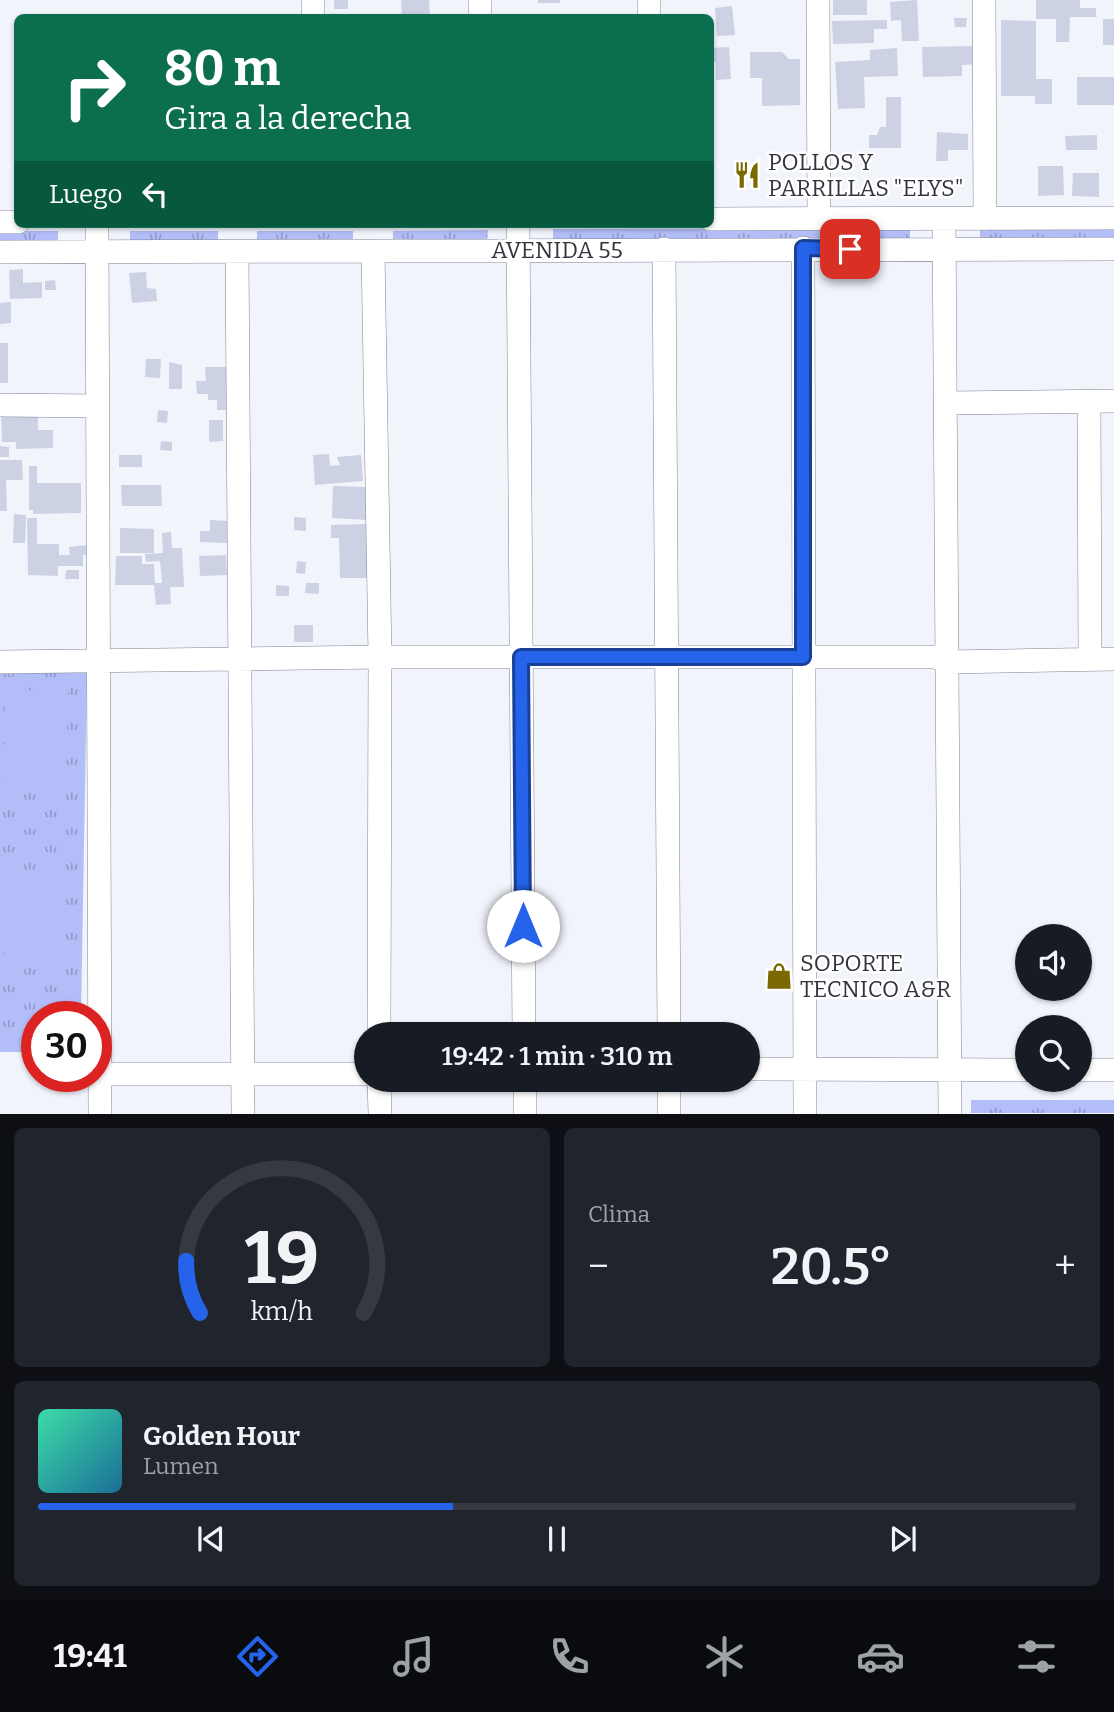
<!DOCTYPE html>
<html lang="es">
<meta charset="utf-8">
<style>
:root{--surface:#171b24;--page:#20242c;--text:#f1f3f6;--muted:#9ea1a6;--line:#363941;--accent:#2563eb}
body{margin:0;font-family:Bitter,serif;background:var(--page);color:var(--text);height:100vh;display:flex;flex-direction:column;font-size:26px;white-space:nowrap}
*{box-sizing:border-box;margin:0}
p{font-size:23px;color:var(--muted)}
.icon{flex:none;width:38px;height:38px;fill:none;stroke:currentColor;stroke-width:2;stroke-linecap:round;stroke-linejoin:round}
.map{position:relative;height:1114px;overflow:hidden}
.panel{display:flex;flex-direction:column;gap:14px;padding:14px;background:#0d0f14;flex:1}
.panel>*{flex:none}
.guide{position:absolute;left:14px;top:14px;width:700px;height:214px;border-radius:10px;box-shadow:0 2px 5px #0004;background:#0b6e4f;color:#fff;overflow:hidden}
.controls{position:absolute;left:1015px;top:924px;display:grid;gap:14px}
.controls a{display:grid;place-items:center;width:77px;height:77px;border-radius:50%;background:var(--surface);box-shadow:0 2px 5px #0004;font-size:35px}
.speed{position:absolute;left:21px;top:1001px;display:flex;gap:14px;font-size:35px;font-weight:700;text-align:center}
.speed>*{display:grid;place-content:center;width:91px;height:91px;border-radius:50%;background:var(--surface);box-shadow:0 2px 5px #0004;line-height:1}
.speed .limit{border:10px solid #d22;background:#fff;color:#111}
.pin{position:absolute;display:grid;place-items:center;width:60px;height:60px;color:#fff;margin:-30px;border-radius:14px;box-shadow:0 4px 10px #0006}
.me{position:absolute;width:77px;margin:-38px;rotate:0deg;stroke-linejoin:round;filter:drop-shadow(0 0 5px #0008)}
.turn{display:flex;align-items:center;gap:24px;height:147px;padding:0 35px;font-size:32px}
.turn .icon{width:91px;height:91px;stroke-width:2.5}
.turn b{display:block;font-size:49px;line-height:60px}
.then{display:flex;align-items:center;height:66px;padding:0 35px;background:#0003;gap:14px;font-size:26px}
.big{font-size:52px;font-weight:600;line-height:1.1}
.panel .tile{flex:1;display:flex;flex-direction:column;justify-content:center;gap:10px;min-width:0;padding:0 24px;border-radius:10px;background:var(--page)}
.panel .dial{align-items:center;gap:0}
.dial svg{height:182px;overflow:visible;fill:none;stroke:var(--line);stroke-width:7;stroke-linecap:round;text-anchor:middle}
.dial text{fill:var(--text);stroke:none}
.song{display:flex;align-items:center;gap:21px}
.cover{width:84px;height:84px;border-radius:10px;background:linear-gradient(135deg,hsl(160 70% 55%),hsl(200 70% 35%))}
.played{height:7px;border-radius:4px;background:linear-gradient(90deg,var(--accent) 40%,var(--line) 40%)}
.keys{display:flex;justify-content:space-around;direction:ltr}
.heat{display:flex;justify-content:space-between;align-items:center;font-size:38px;direction:ltr}
.panel .tiles{flex:1;display:grid;gap:14px;grid-template-columns:1fr 1fr}
.tile:last-child{grid-column:span 2}
.trip{position:absolute;left:354px;top:1022px;width:406px;height:70px;border-radius:35px;background:var(--surface);box-shadow:0 2px 5px #0004;font-weight:600;line-height:70px;text-align:center}
.tab-bar{display:flex;height:112px;justify-content:space-around;align-items:center;background:#090b0e;color:var(--muted)}
.tab-bar .icon{width:49px;height:49px}
.tab-bar .active{color:var(--accent)}
.tab-bar b{font-size:32px;color:var(--text)}
.map>svg:first-child{display:block}
</style>
<div class="map">
<svg width="1114" height="1114" viewBox="0 0 1114 1114">
<defs>
<pattern id="grass-tufts" width="24" height="20" patternUnits="userSpaceOnUse" patternTransform="scale(1.75)"><rect width="24" height="20" fill="#b3bef9"/><path d="M3 7l-1-3M5 7V3M7 7l1-3M15 17l-1-3M17 17v-4M19 17l1-3" fill="none" stroke="#929bcb"/></pattern>
</defs>
<rect width="100%" height="100%" fill="#f2f4fc"/>
<!-- grass -->
<path fill="url(#grass-tufts)" d="M 1114,227 L 1114,238 L 980,239 L 980,228 Z
M 910,228 L 910,239 L 553,240 L 553,229 Z
M 488,230 L 487,241 L 393,242 L 393,231 Z
M 0,231 L 58,231 L 58,242 L 0,241 Z
M 130,231 L 218,231 L 218,242 L 130,242 Z
M 257,231 L 353,231 L 353,242 L 257,242 Z
M 0,673 L 87,673 L 81,1017 L 37,1017 L 37,1052 L 0,1052 Z
M 971,1100 L 1114,1100 L 1114,1113 L 971,1113 Z"/>
<!-- pitch -->
<path fill="#b3bef9" d="M 5,690 L 68,690 L 66,793 L 3,793 Z
M 64,870 L 66,967 L 4,969 L 1,872 Z"/>
<!-- building -->
<path fill="#cdd1e4" d="M 334,0 L 348,0 L 348,9 L 334,9 Z
M 401,0 L 429,0 L 430,18 L 402,18 Z
M 538,0 L 560,0 L 560,3 L 538,3 Z
M 833,0 L 867,0 L 867,15 L 833,15 Z
M 917,0 L 919,41 L 902,41 L 901,20 L 891,21 L 890,2 Z
M 1036,0 L 1080,0 L 1080,8 L 1096,8 L 1096,17 L 1070,17 L 1069,42 L 1056,42 L 1056,19 L 1036,19 Z
M 732,6 L 735,35 L 717,36 L 715,8 Z
M 954,18 L 967,18 L 966,27 L 955,27 Z
M 1103,19 L 1114,19 L 1114,45 L 1103,45 Z
M 887,20 L 887,29 L 874,29 L 874,43 L 833,44 L 832,21 Z
M 1001,20 L 1036,21 L 1036,79 L 1052,79 L 1052,104 L 1035,104 L 1035,96 L 1001,96 Z
M 977,46 L 978,64 L 962,65 L 962,76 L 923,77 L 922,47 Z
M 729,47 L 731,79 L 716,80 L 716,62 L 710,63 L 710,48 Z
M 897,48 L 898,76 L 864,77 L 865,108 L 838,109 L 835,62 L 870,60 L 870,50 Z
M 750,52 L 782,52 L 789,59 L 800,59 L 800,105 L 762,106 L 762,78 L 750,78 Z
M 1077,77 L 1114,77 L 1114,105 L 1077,105 Z
M 886,97 L 901,97 L 901,148 L 869,148 L 869,135 L 877,135 L 880,127 L 886,127 Z
M 937,132 L 968,134 L 968,150 L 948,150 L 948,161 L 936,161 Z
M 1097,135 L 1097,150 L 1066,150 L 1065,136 Z
M 1038,166 L 1063,166 L 1064,195 L 1038,196 Z
M 1073,173 L 1099,173 L 1099,197 L 1072,196 Z
M 23,269 L 23,283 L 42,282 L 42,298 L 10,299 L 9,270 Z
M 146,272 L 147,288 L 156,289 L 157,301 L 132,303 L 129,273 Z
M 55,280 L 56,290 L 45,290 L 45,281 Z
M 11,302 L 11,323 L 0,324 L 0,303 Z
M 0,343 L 8,343 L 8,383 L 0,383 Z
M 146,359 L 161,359 L 160,378 L 145,377 Z
M 169,362 L 182,365 L 182,389 L 169,389 Z
M 205,367 L 226,367 L 226,410 L 217,410 L 217,400 L 208,400 L 208,394 L 197,394 L 196,381 L 206,381 Z
M 158,410 L 168,411 L 167,423 L 157,422 Z
M 38,415 L 38,430 L 53,430 L 53,448 L 16,449 L 16,442 L 2,442 L 1,416 Z
M 209,420 L 223,420 L 223,441 L 209,442 Z
M 161,441 L 172,442 L 172,451 L 160,450 Z
M 0,446 L 9,447 L 9,457 L 0,457 Z
M 329,454 L 330,466 L 340,465 L 337,457 L 361,455 L 363,481 L 315,485 L 313,455 Z
M 119,455 L 142,455 L 142,467 L 119,467 Z
M 0,460 L 22,460 L 23,480 L 6,480 L 7,511 L 0,511 Z
M 29,466 L 37,466 L 37,483 L 81,483 L 81,513 L 33,514 L 33,510 L 29,510 Z
M 121,485 L 161,485 L 162,506 L 122,506 Z
M 333,486 L 368,487 L 367,520 L 332,518 Z
M 14,514 L 26,515 L 25,543 L 13,543 Z
M 294,517 L 306,518 L 306,531 L 294,530 Z
M 27,518 L 37,518 L 37,544 L 59,544 L 59,555 L 70,555 L 69,547 L 87,545 L 88,555 L 83,555 L 83,566 L 58,566 L 58,576 L 28,575 Z
M 210,520 L 228,521 L 227,543 L 200,542 L 200,531 L 210,531 Z
M 369,524 L 369,578 L 340,578 L 339,538 L 331,538 L 331,525 Z
M 120,528 L 154,529 L 154,553 L 120,553 Z
M 171,532 L 172,548 L 182,548 L 184,587 L 170,587 L 171,604 L 156,605 L 154,585 L 115,585 L 116,556 L 142,556 L 142,564 L 154,564 L 155,583 L 162,583 L 160,561 L 146,562 L 145,554 L 163,553 L 162,533 Z
M 226,555 L 227,575 L 200,576 L 199,556 Z
M 297,561 L 306,562 L 305,574 L 296,573 Z
M 66,570 L 79,570 L 79,579 L 65,579 Z
M 306,583 L 319,583 L 319,594 L 305,593 Z
M 276,585 L 289,586 L 289,596 L 276,596 Z
M 294,625 L 313,625 L 313,642 L 294,642 Z"/>
<g fill="none" stroke-linecap="round" stroke-linejoin="round">
<defs>
<path id="minor" d="M 313,0 L 313,18
M 649,0 L 649,18
M 818,0 L 819,218
M 984,0 L 985,219
M 480,18 L 480,0
M 710,219 L 1114,218
M 944,219 L 950,1114
M 0,222 L 18,222
M 97,224 L 100,1114
M 518,224 L 524,1034
M 803,248 L 805,1114
M 664,249 L 669,1034
M 0,252 L 1114,249
M 237,252 L 243,1114
M 373,252 L 380,657 L 379,1034
M 1089,402 L 1090,659
M 946,403 L 1114,401
M 0,405 L 97,406
M 0,662 L 380,657 L 935,657 L 948,662 L 1114,659
M 747,1069 L 1027,1070
M 1080,1070 L 1114,1070
M 99,1074 L 366,1074
M 379,1080 L 380,1114
M 525,1080 L 525,1114
M 669,1080 L 669,1114"/>
</defs>
<!-- minor casing -->
<use href="#minor" stroke="#7f8394" stroke-width="24"/>
<!-- minor -->
<use href="#minor" stroke="#fff" stroke-width="23"/>
</g>
<g fill="none" stroke-linecap="round" stroke-linejoin="round">
<defs>
<path id="route" d="M 523,926 L 521,657 L 803,657 L 803,248 L 850,249"/>
</defs>
<!-- route casing -->
<use href="#route" stroke="#184099" stroke-width="18"/>
<!-- route -->
<use href="#route" stroke="#2563eb" stroke-width="12"/>
</g>
<!-- icons -->
<defs>
<symbol id="restaurant-bare" viewBox="-9 -9 18 18"><path d="M-5-6h1v4h1v-4h1v4h1v-4h1v5L-1.5 .5V6h-2V.5L-5-1ZM5-6V6H3V1.5H1.5Q1.5-4 5-6Z" fill="#7c6800" stroke="#fff" stroke-width="2.5" paint-order="stroke"/></symbol>
<symbol id="shop-bare" viewBox="-9 -9 18 18"><path d="M-5-2.5h2.3a2.7 3.5 0 0 1 5.4 0H5L5.5 6h-11ZM-1.5-2.5h3a1.5 2.3 0 0 0-3 0Z" fill="#7c6800" stroke="#fff" stroke-width="2.5" paint-order="stroke"/></symbol>
</defs>
<g fill-rule="evenodd">
<use href="#restaurant-bare" x="728" y="156" width="38" height="38"/>
<use href="#shop-bare" x="760" y="957" width="38" height="38"/>
</g>
<g text-anchor="middle" dominant-baseline="central" stroke-width="5" stroke-linejoin="round" paint-order="stroke">
<!-- poi labels -->
<g font-size="23" fill="#33343c" stroke="#fff" text-anchor="start">
<text x="768" y="162">POLLOS Y<tspan x="768" dy="26">PARRILLAS "ELYS"</tspan></text>
<text x="800" y="963">SOPORTE<tspan x="800" dy="26">TECNICO A&amp;R</tspan></text>
</g>
<!-- street labels -->
<g font-size="23" fill="#33343c" stroke="#fff">
<text x="557" y="250">AVENIDA 55</text>
</g>
</g>
</svg>
<div class="controls">
<a><svg class="icon" aria-label="sound" viewBox="0 0 24 24"><path d="M4 9h4l5-4v14l-5-4H4zM17 9q2 3 0 6"/></svg></a>
<a><svg class="icon" aria-label="search" viewBox="0 0 24 24"><circle cx="10" cy="10" r="6"/><path d="M15 15l6 6"/></svg></a>
</div>
<div class="speed"><div class="limit">30</div></div>
<div class="pin" style="left:850px;top:249px;background:#d93025"><svg class="icon" aria-label="arrive" viewBox="0 0 24 24"><path d="M6 21V4h12l-3 4 3 4H6"/></svg></div>
<svg class="me" style="left:523px;top:926px" viewBox="-20 -20 40 40"><circle r="19" fill="#fff"/><path d="M0-13L10 11 0 6-10 11z" fill="#2563eb"/></svg>
<div class="trip">19:42 · 1 min · 310 m</div>
<div class="guide">
<div class="turn"><svg class="icon" aria-label="right" viewBox="0 0 24 24"><path d="M7 20v-9h11M14 6l5 5-5 5"/></svg><div><b>80 m</b>Gira a la derecha</div></div>
<div class="then">Luego<svg class="icon" aria-label="left" viewBox="0 0 24 24"><path d="M17 20v-9H6M10 6l-5 5 5 5"/></svg></div>
</div>
</div>
<section class="panel">
<div class="tiles">
<div class="tile dial"><svg viewBox="0 0 100 80">
<path d="M14 69A42 42 0 1 1 86 69"/>
<path d="M14 69A42 42 0 0 1 8 46" stroke="#2563eb"/>
<text x="50" y="56" font-size="32" font-weight="700">19</text>
<text x="50" y="72" font-size="11">km/h</text>
</svg></div>
<div class="tile"><p>Clima</p>
<div class="heat"><a>−</a><b class="big">20.5°</b><a>+</a></div>
</div>
<div class="tile">
<div class="song"><i class="cover"></i><div><b>Golden Hour</b><p>Lumen</p></div></div>
<div class="played"></div>
<div class="keys"><svg class="icon" aria-label="previous" viewBox="0 0 24 24"><path d="M18 5L8 12l10 7zM5 5v14"/></svg><svg class="icon" aria-label="pause" viewBox="0 0 24 24"><path d="M8 5v14M16 5v14"/></svg><svg class="icon" aria-label="next" viewBox="0 0 24 24"><path d="M6 5l10 7-10 7zM19 5v14"/></svg></div>
</div>
</div>
</section>
<nav class="tab-bar">
<b>19:41</b>
<svg class="icon active" aria-label="directions" viewBox="0 0 24 24"><path d="M12 3l9 9-9 9-9-9zM9 14v-3h6M13 9l2 2-2 2"/></svg>
<svg class="icon" aria-label="music" viewBox="0 0 24 24"><path d="M9 18V5l10-2v13"/><circle cx="6" cy="18" r="3"/><circle cx="16" cy="16" r="3"/></svg>
<svg class="icon" aria-label="phone" viewBox="0 0 24 24"><path d="M5 4h4l2 5-3 2q2 4 5 5l2-3 5 2v4C11 20 4 13 5 4z"/></svg>
<svg class="icon" aria-label="climate" viewBox="0 0 24 24"><path d="M12 3v18M4 7l16 10M4 17L20 7"/></svg>
<svg class="icon" aria-label="car" viewBox="0 0 24 24"><path d="M5 17H2v-5l4-1 3-4h7l3 4 3 1v5h-3M9 17h6M6 11h13"/><circle cx="7" cy="17" r="2"/><circle cx="17" cy="17" r="2"/></svg>
<svg class="icon" aria-label="filters" viewBox="0 0 24 24"><path d="M4 7h16M4 17h16"/><circle cx="9" cy="7" r="2"/><circle cx="15" cy="17" r="2"/></svg>
</nav>
